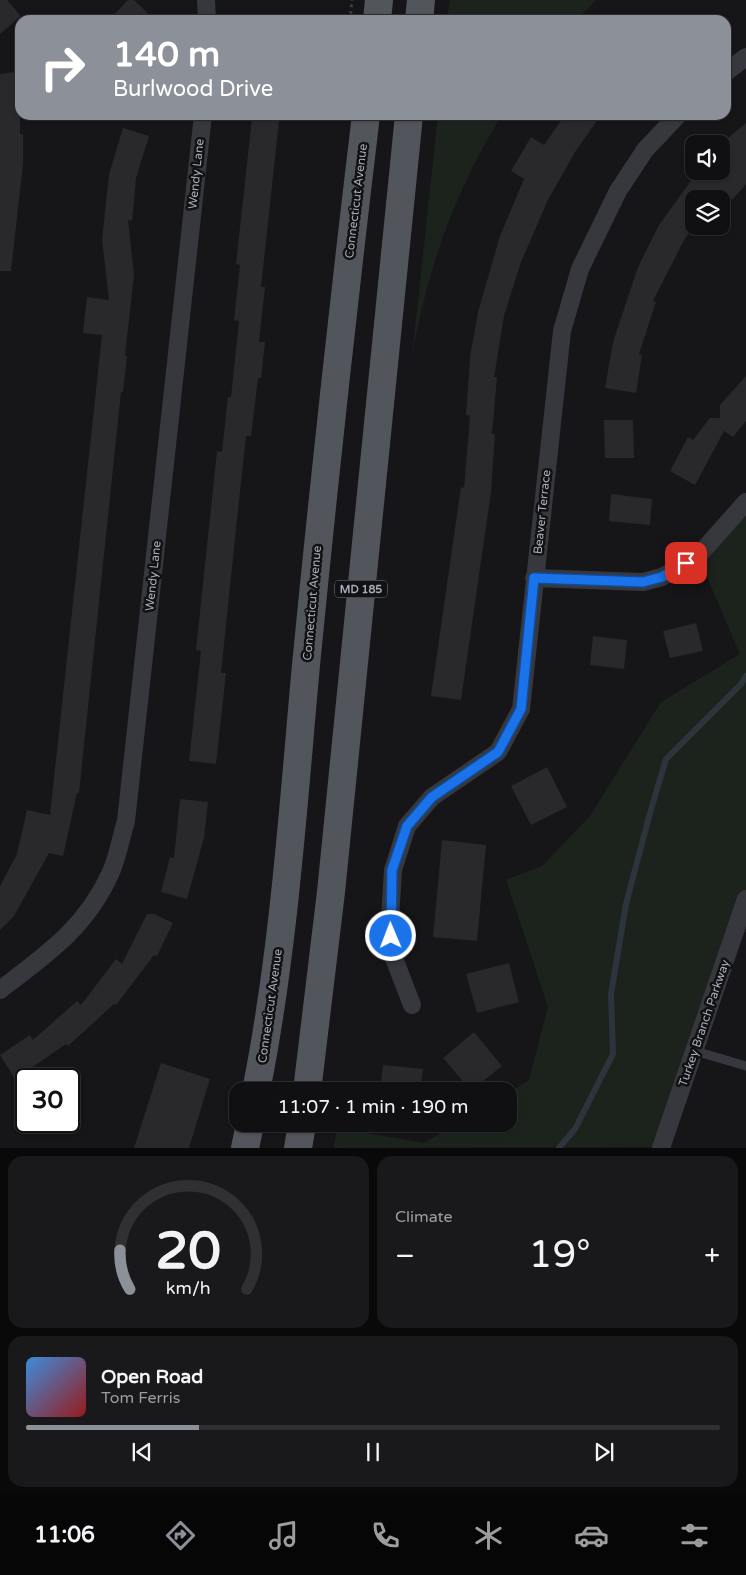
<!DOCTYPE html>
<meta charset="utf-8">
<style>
:root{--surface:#101012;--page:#19191b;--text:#f1f3f6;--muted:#9c9d9f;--line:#303032;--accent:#8c9099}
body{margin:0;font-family:"Varela Round",sans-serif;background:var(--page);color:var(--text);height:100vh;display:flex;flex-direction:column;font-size:19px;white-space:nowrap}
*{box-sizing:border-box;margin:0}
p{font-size:16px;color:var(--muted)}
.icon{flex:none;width:28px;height:28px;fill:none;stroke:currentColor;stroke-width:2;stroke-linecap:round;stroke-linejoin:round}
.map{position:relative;height:1148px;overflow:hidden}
.details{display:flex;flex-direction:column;gap:8px;padding:8px;background:#09090a;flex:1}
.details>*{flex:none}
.hud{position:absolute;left:15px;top:15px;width:716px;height:105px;border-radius:15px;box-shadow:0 1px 4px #0004,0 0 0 1px var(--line);background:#8c9099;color:#fff;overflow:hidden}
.fabs{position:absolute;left:685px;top:135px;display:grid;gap:10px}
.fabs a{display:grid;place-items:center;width:45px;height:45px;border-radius:10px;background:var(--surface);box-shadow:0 1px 4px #0004,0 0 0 1px var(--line);font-size:25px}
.speed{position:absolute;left:15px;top:1068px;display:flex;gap:10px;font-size:25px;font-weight:700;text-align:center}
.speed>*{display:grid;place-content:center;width:65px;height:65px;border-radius:50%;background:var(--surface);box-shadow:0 1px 4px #0004,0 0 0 1px var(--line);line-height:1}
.speed .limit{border:2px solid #111;border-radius:8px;background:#fff;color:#111}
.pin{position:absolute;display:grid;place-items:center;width:42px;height:42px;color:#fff;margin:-21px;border-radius:10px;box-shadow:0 2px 8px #0006}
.me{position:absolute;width:55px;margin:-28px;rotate:359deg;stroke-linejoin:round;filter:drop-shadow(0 0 4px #0008)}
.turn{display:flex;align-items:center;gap:18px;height:105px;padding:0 15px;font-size:22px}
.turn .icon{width:65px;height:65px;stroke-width:2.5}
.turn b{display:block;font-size:35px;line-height:42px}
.big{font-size:38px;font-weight:600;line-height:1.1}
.details .widget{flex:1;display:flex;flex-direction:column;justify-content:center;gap:8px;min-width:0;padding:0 18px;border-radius:15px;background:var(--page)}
.details .dial{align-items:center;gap:0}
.dial svg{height:130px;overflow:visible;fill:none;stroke:var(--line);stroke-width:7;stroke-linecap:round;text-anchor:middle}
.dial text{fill:var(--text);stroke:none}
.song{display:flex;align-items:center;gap:15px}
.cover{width:60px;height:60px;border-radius:8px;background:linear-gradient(135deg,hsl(210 70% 55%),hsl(0 70% 35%))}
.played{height:5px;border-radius:2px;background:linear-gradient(90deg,var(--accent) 25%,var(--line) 25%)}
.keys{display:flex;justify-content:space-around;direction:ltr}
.heat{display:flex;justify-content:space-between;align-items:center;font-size:28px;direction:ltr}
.details .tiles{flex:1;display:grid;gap:8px;grid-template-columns:1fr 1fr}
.widget:last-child{grid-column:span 2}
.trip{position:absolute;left:229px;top:1082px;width:288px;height:50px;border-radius:15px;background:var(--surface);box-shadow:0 1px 4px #0004,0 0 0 1px var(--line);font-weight:600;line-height:50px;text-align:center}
.tab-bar{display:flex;height:80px;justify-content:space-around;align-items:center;background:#060607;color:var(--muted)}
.tab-bar .icon{width:35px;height:35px}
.tab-bar .selected{color:var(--accent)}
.tab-bar b{font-size:22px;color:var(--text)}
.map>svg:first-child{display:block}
</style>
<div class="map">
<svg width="746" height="1148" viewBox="0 0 746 1148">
<rect width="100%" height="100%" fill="#161618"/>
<!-- green -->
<path fill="#1c231d" d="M 450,0 L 596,0 L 576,20 L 447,20 Z
M 438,115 L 502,115 C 455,190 427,270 412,357 Z
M 746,502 L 746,899 L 661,1147 L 334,1148 L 337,1128 L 424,1143 L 456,1124 L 508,1124 L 508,1093 L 529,1080 L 548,1007 L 506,880 L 542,866 L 590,816 L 661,702 L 740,654 L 698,556 Z"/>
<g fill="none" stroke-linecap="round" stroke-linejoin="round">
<!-- stream -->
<path stroke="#2c353c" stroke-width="6" d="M 559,1148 L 575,1129 L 613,1054 L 611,994 L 626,904 L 650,813 L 666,759 L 741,684 L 746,676"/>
</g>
<!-- building -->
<path fill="#29292c" d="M 0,0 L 7,0 L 21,16 L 0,34 Z
M 128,0 L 134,0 L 155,20 L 109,20 Z
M 15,72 L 20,100 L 20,134 L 23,134 L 23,164 L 11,271 L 0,271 L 0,74 Z
M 565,115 L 601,115 L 575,152 L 548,200 L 521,262 L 504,316 L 494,377 L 497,377 L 492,434 L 495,434 L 491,492 L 461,700 L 431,696 L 461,487 L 464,488 L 470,416 L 466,415 L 470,357 L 478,312 L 500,236 L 524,179 L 511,171 L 531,137 L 544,145 Z
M 252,118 L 279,121 L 261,287 L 265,287 L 259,342 L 265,342 L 261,378 L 258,378 L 251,436 L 246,436 L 238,510 L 221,673 L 226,673 L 216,764 L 189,761 L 201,651 L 196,650 L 217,451 L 222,452 L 228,397 L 231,397 L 239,321 L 234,320 L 240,265 L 236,264 Z
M 746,123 L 746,184 L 733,199 L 694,199 L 694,225 L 684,240 L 653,301 L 656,302 L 639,354 L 642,355 L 636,393 L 605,388 L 613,342 L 638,267 L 659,225 L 698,171 L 721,171 L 721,144 Z
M 123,128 L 149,136 L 136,178 L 132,221 L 128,220 L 134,275 L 125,355 L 127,356 L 123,392 L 121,392 L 79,793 L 77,793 L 63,856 L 49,853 L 14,916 L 0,930 L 0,886 L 17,854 L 27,810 L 50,815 L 102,335 L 83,333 L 87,297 L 109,300 L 102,240 L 109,174 Z
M 746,376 L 746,421 L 733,437 L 724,431 L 695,485 L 670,471 L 688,437 L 693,440 L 710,418 L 720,418 L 720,405 Z
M 604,420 L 633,420 L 634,458 L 605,458 Z
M 611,494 L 652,499 L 650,525 L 609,521 Z
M 696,623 L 703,651 L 670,658 L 663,631 Z
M 593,636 L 627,640 L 624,669 L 590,665 Z
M 547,767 L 567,807 L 531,825 L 511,786 Z
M 180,799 L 208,802 L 204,838 L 187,899 L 161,892 L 170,857 L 174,858 Z
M 442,840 L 486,845 L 477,941 L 433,937 Z
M 147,914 L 154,914 L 173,923 L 157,956 L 154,955 L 116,1005 L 114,1004 L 68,1046 L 66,1044 L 15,1079 L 0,1055 L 30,1035 L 33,1040 L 77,1001 L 81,1005 L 116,959 L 122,964 Z
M 509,963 L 519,1002 L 477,1013 L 466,974 Z
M 474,1032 L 502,1066 L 471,1091 L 443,1058 Z
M 161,1063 L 210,1079 L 189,1148 L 134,1148 Z
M 383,1065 L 423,1069 L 420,1091 L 380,1091 Z"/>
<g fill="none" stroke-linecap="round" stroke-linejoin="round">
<!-- path -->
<path stroke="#3d3f44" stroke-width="3" stroke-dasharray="2.5 4" stroke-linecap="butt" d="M 350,20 L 352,0"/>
<!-- lane -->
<path stroke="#37383d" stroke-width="9" d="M 695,1051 L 746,1066"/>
<!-- street -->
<path stroke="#37383d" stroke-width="18" d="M 206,0 L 207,20
M 726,72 L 746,57
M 534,578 L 643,582 L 662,577 L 698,556 L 746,502
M 0,990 C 47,954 86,928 111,872 C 118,856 121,837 126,821 L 203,115
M 412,1005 L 392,953 L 390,919 L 393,870 L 407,826 L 432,797 L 498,752 L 521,709 L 562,331 L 580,269 L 618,191 L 645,150 L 678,115
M 661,1148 L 746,899"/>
<!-- primary -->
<path stroke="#53555c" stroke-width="28" d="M 377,20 L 379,0
M 419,20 L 421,0
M 256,1091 C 284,951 293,807 306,665 C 324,481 344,298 366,115
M 307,1091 L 331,892 L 409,115
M 245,1148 L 250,1124
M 298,1148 L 302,1124"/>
</g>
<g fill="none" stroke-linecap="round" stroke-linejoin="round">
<defs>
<path id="route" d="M 391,936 L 392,870 L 407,826 L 432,797 L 498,752 L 521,709 L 534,578 L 643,582 L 662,577 L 686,563"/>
</defs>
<!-- route casing -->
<use href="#route" stroke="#114b97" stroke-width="12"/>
<!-- route -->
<use href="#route" stroke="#1a73e8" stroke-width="9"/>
</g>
<g text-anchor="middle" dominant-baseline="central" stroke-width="5" stroke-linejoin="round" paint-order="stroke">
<!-- shield labels -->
<rect fill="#111113" stroke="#7b7e86" stroke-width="1" x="335" y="580.5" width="52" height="17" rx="4"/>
<g font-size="11" font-weight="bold" fill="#a8adb8">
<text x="361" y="589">MD 185</text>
</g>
<!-- street labels -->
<g font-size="12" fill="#a8adb8" stroke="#111113">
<text transform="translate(196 174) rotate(-84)">Wendy Lane</text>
<text transform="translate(356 201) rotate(-83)">Connecticut Avenue</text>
<text transform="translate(542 512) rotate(-84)">Beaver Terrace</text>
<text transform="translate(153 576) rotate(-84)">Wendy Lane</text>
<text transform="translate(312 603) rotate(-85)">Connecticut Avenue</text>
<text transform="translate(270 1006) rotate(-82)">Connecticut Avenue</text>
<text transform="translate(704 1023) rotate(-71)">Turkey Branch Parkway</text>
</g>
</g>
</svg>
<div class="fabs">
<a><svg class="icon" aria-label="sound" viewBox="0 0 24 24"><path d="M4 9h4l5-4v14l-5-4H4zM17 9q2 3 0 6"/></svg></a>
<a><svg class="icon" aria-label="layers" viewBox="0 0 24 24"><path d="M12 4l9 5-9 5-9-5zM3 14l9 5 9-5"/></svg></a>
</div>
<div class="speed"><div class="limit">30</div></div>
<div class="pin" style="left:686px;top:563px;background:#d93025"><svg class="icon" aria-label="arrive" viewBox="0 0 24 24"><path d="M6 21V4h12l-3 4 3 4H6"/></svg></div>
<svg class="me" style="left:391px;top:936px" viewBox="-20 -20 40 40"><circle r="17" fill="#1a73e8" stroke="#fff" stroke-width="3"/><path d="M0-11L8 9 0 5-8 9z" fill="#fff"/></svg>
<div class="trip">11:07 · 1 min · 190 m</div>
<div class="hud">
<div class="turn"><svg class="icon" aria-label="right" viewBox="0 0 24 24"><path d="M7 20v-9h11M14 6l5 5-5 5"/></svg><div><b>140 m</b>Burlwood Drive</div></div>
</div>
</div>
<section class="details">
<div class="tiles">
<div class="widget dial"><svg viewBox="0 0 100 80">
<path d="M14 69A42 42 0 1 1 86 69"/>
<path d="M14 69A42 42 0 0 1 8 45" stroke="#8c9099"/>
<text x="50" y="56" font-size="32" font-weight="700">20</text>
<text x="50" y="72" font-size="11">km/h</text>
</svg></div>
<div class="widget"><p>Climate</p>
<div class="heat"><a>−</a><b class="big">19°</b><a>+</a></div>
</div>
<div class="widget">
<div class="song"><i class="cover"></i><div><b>Open Road</b><p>Tom Ferris</p></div></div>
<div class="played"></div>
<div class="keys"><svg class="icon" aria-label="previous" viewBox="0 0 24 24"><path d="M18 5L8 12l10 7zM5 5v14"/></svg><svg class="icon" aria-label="pause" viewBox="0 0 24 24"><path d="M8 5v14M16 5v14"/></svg><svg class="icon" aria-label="next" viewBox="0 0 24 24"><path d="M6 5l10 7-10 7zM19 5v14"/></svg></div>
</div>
</div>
</section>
<nav class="tab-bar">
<b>11:06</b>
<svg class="icon selected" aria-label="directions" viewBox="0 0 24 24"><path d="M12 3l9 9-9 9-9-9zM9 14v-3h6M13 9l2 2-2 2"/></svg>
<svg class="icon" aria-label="music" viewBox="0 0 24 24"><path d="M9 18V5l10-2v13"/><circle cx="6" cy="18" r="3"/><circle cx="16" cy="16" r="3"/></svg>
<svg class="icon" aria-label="phone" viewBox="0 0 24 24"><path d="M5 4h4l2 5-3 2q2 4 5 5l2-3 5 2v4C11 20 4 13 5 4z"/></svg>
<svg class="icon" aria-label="climate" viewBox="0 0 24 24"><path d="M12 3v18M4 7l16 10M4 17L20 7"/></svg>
<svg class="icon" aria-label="car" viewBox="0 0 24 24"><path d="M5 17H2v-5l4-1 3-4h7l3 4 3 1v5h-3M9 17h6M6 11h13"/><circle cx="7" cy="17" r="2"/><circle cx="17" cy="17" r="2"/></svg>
<svg class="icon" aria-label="filters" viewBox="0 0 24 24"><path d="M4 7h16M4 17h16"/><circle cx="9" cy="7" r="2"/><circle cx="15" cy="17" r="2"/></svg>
</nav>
